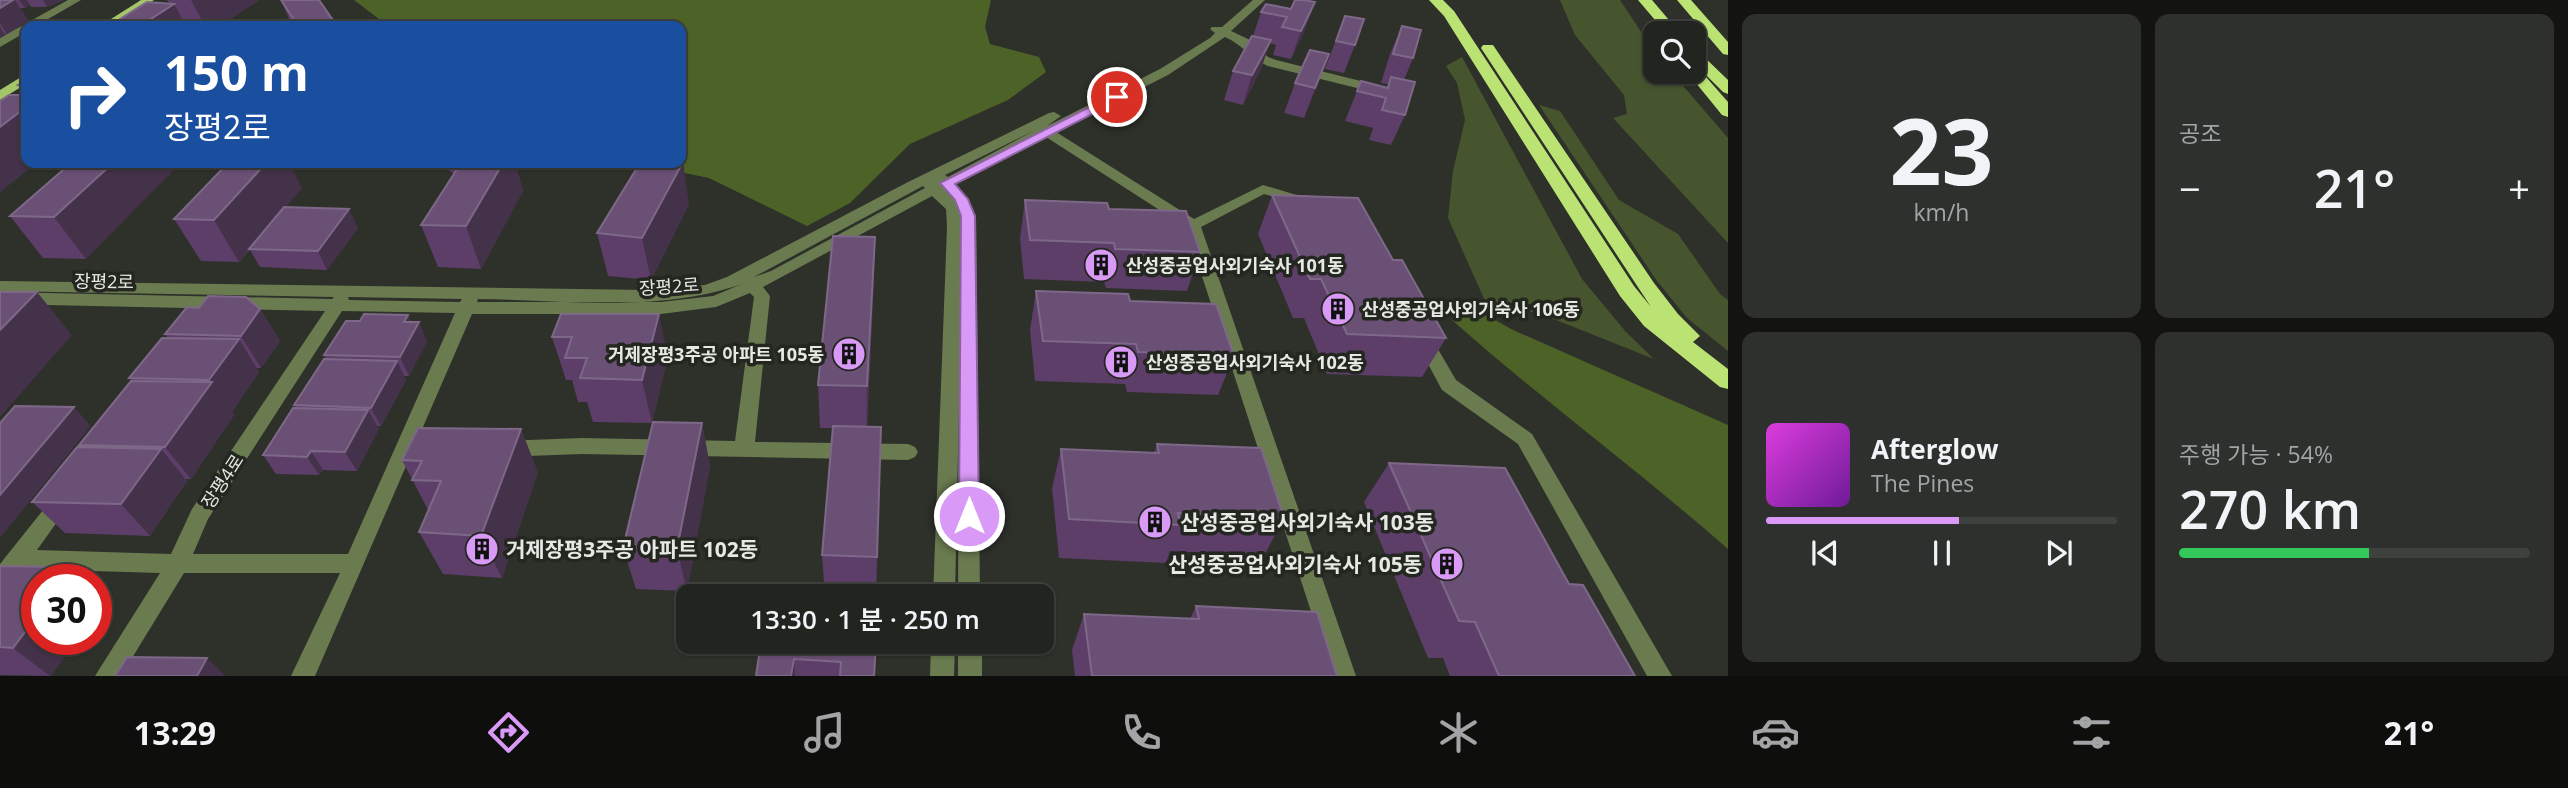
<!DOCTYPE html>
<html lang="ko">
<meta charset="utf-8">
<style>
:root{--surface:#222420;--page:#2e302d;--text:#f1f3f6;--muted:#a2a4a5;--line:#3f413e;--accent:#d99af7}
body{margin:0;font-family:"Open Sans","Noto Sans KR",sans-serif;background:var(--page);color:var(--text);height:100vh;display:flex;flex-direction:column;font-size:26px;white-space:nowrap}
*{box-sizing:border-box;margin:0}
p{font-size:23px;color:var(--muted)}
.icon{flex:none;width:38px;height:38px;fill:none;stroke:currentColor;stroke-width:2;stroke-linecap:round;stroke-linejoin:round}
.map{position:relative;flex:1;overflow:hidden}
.details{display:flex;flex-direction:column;gap:14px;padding:14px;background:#131412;width:840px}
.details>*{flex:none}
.hud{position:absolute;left:21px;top:21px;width:665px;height:147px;border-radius:14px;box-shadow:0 2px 5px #0004,0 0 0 2px var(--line);background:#1a4fa0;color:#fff;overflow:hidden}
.fabs{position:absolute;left:1643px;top:21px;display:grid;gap:14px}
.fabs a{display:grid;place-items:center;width:63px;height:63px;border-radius:14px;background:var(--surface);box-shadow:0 2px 5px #0004,0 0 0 2px var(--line);font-size:35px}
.speed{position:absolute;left:21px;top:564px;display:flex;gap:14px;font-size:35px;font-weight:700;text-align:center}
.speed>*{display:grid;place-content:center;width:91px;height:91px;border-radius:50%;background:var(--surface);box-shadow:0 2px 5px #0004,0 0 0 2px var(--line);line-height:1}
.speed .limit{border:10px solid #d22;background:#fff;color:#111}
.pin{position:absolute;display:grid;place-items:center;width:60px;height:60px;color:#fff;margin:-30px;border:4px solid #fff;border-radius:50%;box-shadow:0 2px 7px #0007}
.me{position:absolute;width:77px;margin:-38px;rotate:0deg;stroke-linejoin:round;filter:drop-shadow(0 0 5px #0008)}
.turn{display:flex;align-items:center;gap:24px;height:147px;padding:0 28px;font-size:32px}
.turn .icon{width:91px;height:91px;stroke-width:2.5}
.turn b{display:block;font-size:49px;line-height:60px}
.big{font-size:52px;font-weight:600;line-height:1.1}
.details .tile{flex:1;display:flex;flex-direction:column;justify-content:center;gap:10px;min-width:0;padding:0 24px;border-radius:14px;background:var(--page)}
.details .dial{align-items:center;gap:0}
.dial b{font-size:91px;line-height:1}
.song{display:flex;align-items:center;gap:21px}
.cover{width:84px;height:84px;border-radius:10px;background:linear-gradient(135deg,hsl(300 70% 55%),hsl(280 70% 35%))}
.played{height:7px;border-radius:4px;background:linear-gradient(90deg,var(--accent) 55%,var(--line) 55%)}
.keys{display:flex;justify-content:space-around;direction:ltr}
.heat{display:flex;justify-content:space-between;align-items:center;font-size:38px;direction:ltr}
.charge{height:10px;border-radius:5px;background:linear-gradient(90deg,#34c759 54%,var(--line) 0)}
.details .tiles{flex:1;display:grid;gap:14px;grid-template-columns:repeat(2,1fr)}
.trip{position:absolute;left:676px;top:584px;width:378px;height:70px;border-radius:14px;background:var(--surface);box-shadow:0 2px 5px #0004,0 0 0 2px var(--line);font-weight:600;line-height:70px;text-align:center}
.dock{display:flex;height:112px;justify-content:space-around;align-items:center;background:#0e0e0d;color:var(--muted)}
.dock .icon{width:49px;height:49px}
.dock .selected{color:var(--accent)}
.dock b{font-size:32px;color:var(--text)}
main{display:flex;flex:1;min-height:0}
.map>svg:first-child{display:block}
</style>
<main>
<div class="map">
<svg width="1728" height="676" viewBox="0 0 1728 676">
<rect width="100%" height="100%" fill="#2e302a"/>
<!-- green -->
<path fill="#47552e" d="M 1560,0 L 1620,0 L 1655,53 L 1656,72 L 1671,72 L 1728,138 L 1728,243 L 1613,118 L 1627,114 L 1624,95 L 1575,35 Z
M 1462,57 L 1582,279 L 1626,332 L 1654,359 L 1541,314 L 1485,301 L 1448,218 L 1453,171 L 1465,120 L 1457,83 L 1446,66 Z
M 1539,105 L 1560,111 L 1619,200 L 1678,234 L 1720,294 L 1728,300 L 1728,351 L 1687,318 L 1657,281 Z"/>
<!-- forest -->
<path fill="#4d6227" d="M 354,0 L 991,0 L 985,27 L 990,44 L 1039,57 L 1046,72 L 1008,100 L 910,144 L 850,203 L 807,226 L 709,178 L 636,163 L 681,163 L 681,26 L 388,26 Z
M 1481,312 L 1513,330 L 1728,425 L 1728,549 C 1638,470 1542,400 1452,320 Z"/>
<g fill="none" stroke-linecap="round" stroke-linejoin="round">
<!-- minor -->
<path fill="#6a7b4f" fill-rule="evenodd" d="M 68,0 L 81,0 L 36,26 L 26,26 L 26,32 L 0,47 L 0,38 Z
M 1253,0 L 1265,0 L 1231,31 L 1248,39 L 1268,57 L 1276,60 L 1385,87 L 1387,90 L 1381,94 L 1268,66 C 1252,60 1243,45 1225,37 L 1168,75 L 1056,132 L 1194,219 L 1263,185 L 1310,199 L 1312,202 L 1305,206 L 1264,194 L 1201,227 L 1356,676 L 1332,676 L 1186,227 L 1046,137 L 956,184 L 976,216 L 980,597 L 958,597 L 959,406 L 955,597 L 933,597 L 947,227 L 946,209 L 932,196 L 763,287 L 770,296 L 755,442 L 908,444 L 915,447 L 918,452 L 915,457 L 908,460 L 582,454 L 504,457 L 497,454 L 494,449 L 497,444 L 504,441 L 582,438 L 735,441 L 754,297 L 750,293 L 716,307 L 661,314 L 472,314 L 315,676 L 291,676 L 340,573 L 184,573 L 121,676 L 95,676 L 160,573 L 23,569 L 8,588 L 0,591 L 0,564 L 55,495 L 62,493 L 69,495 L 72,501 L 37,550 L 171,554 L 192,509 L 325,311 L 0,304 L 0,292 L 332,299 L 334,297 L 0,291 L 0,281 L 648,290 L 705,285 L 727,277 L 908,182 L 1049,113 L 1054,112 L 1061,116 L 1047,126 L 1160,69 L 1210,38 L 1215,33 L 1210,29 L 1212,27 L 1222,27 ZM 1035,130 L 948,177 L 945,175 ZM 923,186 L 925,188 L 771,271 L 754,277 ZM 742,284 L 713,296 L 661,302 L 477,302 L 478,299 C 565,300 660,313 742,284 ZM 348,297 L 462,299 L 460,302 L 349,300 ZM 342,311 L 455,313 L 348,554 L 193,554 L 208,519 Z
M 1422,330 L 1428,332 L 1456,380 L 1532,434 L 1672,676 L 1647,676 L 1518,444 L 1442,390 L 1413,336 Z
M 931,642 L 955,642 L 954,676 L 930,676 Z
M 958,642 L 982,642 L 982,676 L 958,676 Z"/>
<!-- major -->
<path fill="#a4c569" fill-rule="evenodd" d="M 141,0 L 154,0 L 114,26 L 100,26 Z
M 26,74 L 26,84 L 0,100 L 0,90 Z"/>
<!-- highway -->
<path fill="#bbe373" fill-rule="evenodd" d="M 1429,0 L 1443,0 L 1454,11 L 1634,286 L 1651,307 L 1481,48 L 1483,45 L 1493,45 L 1654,283 L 1678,314 L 1700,336 L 1693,342 L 1728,369 L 1728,389 L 1720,387 L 1644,326 L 1620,296 L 1444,16 Z
M 1638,0 L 1652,0 L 1680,33 L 1666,33 Z
M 1677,0 L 1691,0 L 1728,42 L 1728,55 L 1723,54 Z
M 1694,51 L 1699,52 L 1728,80 L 1728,94 L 1723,92 L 1694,63 Z
M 1694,68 L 1699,69 L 1728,102 L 1728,117 L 1722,115 L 1687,72 L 1694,72 Z"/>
</g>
<!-- wall -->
<path fill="#5c3e69" d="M 0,0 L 64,0 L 47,7 L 31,7 L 30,5 L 25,8 L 20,8 L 28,20 L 7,34 L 4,34 L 5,35 L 0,38 Z
M 167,0 L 259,0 L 220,26 L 109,26 L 169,3 Z
M 281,0 L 337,26 L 292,26 Z
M 1266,4 L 1305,30 L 1291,59 L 1273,55 L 1276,45 L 1269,43 L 1261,69 L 1243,105 L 1224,100 L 1233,71 L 1253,36 L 1261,12 Z
M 1345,16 L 1355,45 L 1344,73 L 1325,69 Z
M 1402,26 L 1413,58 L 1404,80 L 1405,115 L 1391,145 L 1369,140 L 1373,128 L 1345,121 L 1361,81 L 1387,87 L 1388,84 L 1381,83 L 1390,54 Z
M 26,79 L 26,163 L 36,163 L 0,192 L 24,95 L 18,85 Z
M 1295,83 L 1318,83 L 1304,118 L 1284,113 Z
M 71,163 L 86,259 L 43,258 L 10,216 Z
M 438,163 L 515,163 L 523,191 L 481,269 L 438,267 L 421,225 L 454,174 Z
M 302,188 L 285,207 L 358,228 L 327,270 L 260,267 L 250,250 L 239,262 L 201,261 L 174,219 Z
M 1272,195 L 1393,260 L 1446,338 L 1422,377 L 1327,374 L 1304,318 L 1293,318 L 1258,234 Z
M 1025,200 L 1109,209 L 1200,252 L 1187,291 L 1106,288 L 1104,282 L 1024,279 L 1020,239 Z
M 689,204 L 651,280 L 608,276 L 597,233 Z
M 874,279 L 867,427 L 880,470 L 876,597 L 825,596 L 822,555 L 833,428 L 820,428 L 818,385 Z
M 1036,291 L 1130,301 L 1234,356 L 1218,395 L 1127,392 L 1125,384 L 1035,381 L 1030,330 Z
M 260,309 L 280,341 L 261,368 L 257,368 L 259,372 L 232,412 L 234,415 L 191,479 L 186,479 L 187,481 L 150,536 L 65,533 L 32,502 L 81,447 L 79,445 L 131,381 L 129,378 L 168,338 L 165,334 Z
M 561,314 L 668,357 L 652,423 L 593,422 L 587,402 L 578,402 L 572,380 L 566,380 L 552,337 Z
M 408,315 L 411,322 L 427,341 L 409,376 L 404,376 L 406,380 L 381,426 L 377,426 L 379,429 L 357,471 L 323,470 L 319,475 L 276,474 L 263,455 L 296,408 L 294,405 L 326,359 L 324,355 L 360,321 Z
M 702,423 L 710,466 L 687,591 L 636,589 L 623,548 Z
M 418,428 L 538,472 L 502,578 L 443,574 L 419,532 L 428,510 L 402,460 Z
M 1157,444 L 1284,518 L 1264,556 L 1170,551 L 1166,563 L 1059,558 L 1052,488 L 1061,449 L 1154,453 Z
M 1389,463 L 1569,584 L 1635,676 L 1450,676 L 1443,658 L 1428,658 L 1364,502 Z
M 0,566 L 37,639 L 77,639 L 51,676 L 0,675 Z
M 1196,606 L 1337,676 L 1075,676 L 1072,650 L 1084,614 L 1190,619 Z
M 761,642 L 877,642 L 875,676 L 756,676 Z"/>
<!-- shaded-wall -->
<path fill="#44314a" d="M 13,0 L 15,0 L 28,20 L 7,34 L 0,23 L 0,8 Z
M 19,0 L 27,0 L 30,5 L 25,8 Z
M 43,0 L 64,0 L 47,7 Z
M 191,0 L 259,0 L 220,26 L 205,26 Z
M 1315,2 L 1305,30 L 1291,59 L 1301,31 Z
M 174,4 L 186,26 L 140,26 Z
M 0,27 L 5,35 L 0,38 Z
M 1271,40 L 1261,69 L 1243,105 L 1252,75 Z
M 1329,54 L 1318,83 L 1304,118 L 1315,88 Z
M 26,107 L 26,163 L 36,163 L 0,192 L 0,127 Z
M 683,162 L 689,204 L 651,280 L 642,238 Z
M 113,163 L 181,163 L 86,259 L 54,217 Z
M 266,163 L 289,163 L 302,188 L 239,262 L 214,220 Z
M 503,163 L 515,163 L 523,191 L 481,269 L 466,226 Z
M 349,209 L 358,228 L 327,270 L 318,251 Z
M 875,237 L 874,279 L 866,429 L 867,386 Z
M 37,292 L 72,335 L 0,417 L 0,330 Z
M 260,309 L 280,341 L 261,368 L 241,336 Z
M 659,314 L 668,357 L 652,423 L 642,380 Z
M 408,315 L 415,329 L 419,322 L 427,341 L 409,376 L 400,357 L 404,322 Z
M 239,339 L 259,372 L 232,412 L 234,415 L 191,479 L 165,447 L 211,383 L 209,380 Z
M 397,361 L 406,380 L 381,426 L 371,408 Z
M 74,407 L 91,426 L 0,538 L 0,495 Z
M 368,410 L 379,429 L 357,471 L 345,452 Z
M 702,423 L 710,466 L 687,591 L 677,549 Z
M 881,427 L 880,470 L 876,597 L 877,557 Z
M 521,429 L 538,472 L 502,578 L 481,536 Z
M 161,449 L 187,481 L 150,536 L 121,504 Z
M 311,451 L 323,470 L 319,475 L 307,457 Z
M 60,567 L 73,579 L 61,579 Z
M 37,616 L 37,639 L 77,639 L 51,676 L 50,676 L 13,648 Z
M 207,658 L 226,676 L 197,676 Z
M 794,659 L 795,676 L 791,676 Z"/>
<!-- building -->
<path fill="#6b5076" stroke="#7e6888" stroke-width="2" d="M 0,0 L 13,0 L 0,8 Z
M 281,0 L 319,0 L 337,26 L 298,26 Z
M 1295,0 L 1303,0 L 1315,2 L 1301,31 L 1282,27 L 1287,17 L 1261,12 L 1266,4 L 1291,9 Z
M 147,2 L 174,4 L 140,26 L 109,26 Z
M 1345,16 L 1364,19 L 1355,45 L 1336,41 Z
M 1402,26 L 1421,30 L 1413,58 L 1393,54 Z
M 1252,36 L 1271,40 L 1252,75 L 1233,71 Z
M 1310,50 L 1329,54 L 1315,88 L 1295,83 Z
M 1391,77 L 1415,82 L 1405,115 L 1382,110 L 1386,98 L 1357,91 L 1361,81 L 1388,88 Z
M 26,79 L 26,86 L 18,85 Z
M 9,95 L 26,95 L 26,107 L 0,127 L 0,101 Z
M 681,162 L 683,162 L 642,238 L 597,233 L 640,163 Z
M 71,163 L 113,163 L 54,217 L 10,216 Z
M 228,163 L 266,163 L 214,220 L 174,219 Z
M 461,163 L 503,163 L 466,226 L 421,225 Z
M 1272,195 L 1358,198 L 1393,260 L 1402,260 L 1446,338 L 1347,334 L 1321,279 L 1310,279 Z
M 1025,200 L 1107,203 L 1109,209 L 1186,211 L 1200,252 L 1115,249 L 1114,243 L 1030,240 Z
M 284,207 L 349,209 L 318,251 L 249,249 Z
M 833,236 L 875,237 L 867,386 L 818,385 Z
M 1036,291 L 1128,294 L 1130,301 L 1216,304 L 1234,356 L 1138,352 L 1136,344 L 1043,341 Z
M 0,292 L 37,292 L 0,330 Z
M 208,296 L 246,297 L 260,309 L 241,336 L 165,334 L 187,307 L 199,308 Z
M 364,314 L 408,315 L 404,322 L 419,322 L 400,357 L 324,355 L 346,321 L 360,321 Z
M 561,314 L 659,314 L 642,380 L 580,378 L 587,358 L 565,358 L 572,337 L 552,337 Z
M 162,338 L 239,339 L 209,380 L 129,378 Z
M 324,359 L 397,361 L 371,408 L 294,405 Z
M 131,381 L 212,382 L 165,447 L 79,445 Z
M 15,406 L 74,407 L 0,495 L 0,423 Z
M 293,408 L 368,410 L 345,452 L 311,451 L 307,457 L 263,455 Z
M 653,422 L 702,423 L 677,549 L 623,548 Z
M 833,426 L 881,427 L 877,557 L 822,555 Z
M 418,428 L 521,429 L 481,536 L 419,532 L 441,481 L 412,480 L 422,461 L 402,460 Z
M 1157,444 L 1261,448 L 1284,518 L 1178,513 L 1181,525 L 1069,519 L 1061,449 L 1159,453 Z
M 77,447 L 161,449 L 121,504 L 32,502 Z
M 1389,463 L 1505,468 L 1569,584 L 1583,585 L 1635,676 L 1499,676 L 1475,622 L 1459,621 Z
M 0,566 L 60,567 L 61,579 L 37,579 L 37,616 L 13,648 L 0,647 Z
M 1196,606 L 1317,612 L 1337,676 L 1092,676 L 1084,614 L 1199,619 Z
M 761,642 L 876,642 L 874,676 L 840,676 L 841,662 L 794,659 L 791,676 L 756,676 Z
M 127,657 L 207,658 L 197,676 L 115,676 Z"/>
<!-- route -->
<path fill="#d99af7" stroke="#8d64a1" stroke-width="2" d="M 1117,93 L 1123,97 L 1122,99 L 955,184 L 968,199 L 975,216 L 979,516 L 976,522 L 969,524 L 962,522 L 959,516 L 961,216 L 955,200 L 940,183 Z"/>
<!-- icons -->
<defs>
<symbol id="building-disc" viewBox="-11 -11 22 22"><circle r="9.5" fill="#d99af7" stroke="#242620"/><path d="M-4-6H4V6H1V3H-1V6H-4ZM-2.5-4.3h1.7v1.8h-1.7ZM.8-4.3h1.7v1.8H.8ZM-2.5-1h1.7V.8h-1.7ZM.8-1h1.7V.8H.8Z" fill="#111"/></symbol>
</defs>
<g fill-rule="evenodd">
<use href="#building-disc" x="1082" y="246" width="38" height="38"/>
<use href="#building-disc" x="1319" y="290" width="38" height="38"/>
<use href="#building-disc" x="830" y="335" width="38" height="38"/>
<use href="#building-disc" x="1102" y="343" width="38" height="38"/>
<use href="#building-disc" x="1136" y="503" width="38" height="38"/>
<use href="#building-disc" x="463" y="530" width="38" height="38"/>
<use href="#building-disc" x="1428" y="545" width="38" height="38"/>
</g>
<g text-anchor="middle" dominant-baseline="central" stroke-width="7" stroke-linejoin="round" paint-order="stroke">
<!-- poi labels -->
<g font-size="18" font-weight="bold" fill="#e6e8e4" stroke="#242620" text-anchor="start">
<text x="1126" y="265">산성중공업사외기숙사 101동</text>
<text x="1362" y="309">산성중공업사외기숙사 106동</text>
<text x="824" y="354" text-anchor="end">거제장평3주공 아파트 105동</text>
<text x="1146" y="362">산성중공업사외기숙사 102동</text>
</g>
<!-- street labels -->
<g font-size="18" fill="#e6e8e4" stroke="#242620">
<text transform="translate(104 281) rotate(1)">장평2로</text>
<text transform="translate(669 286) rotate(-4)">장평2로</text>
<text transform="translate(222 481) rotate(-57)">장평4로</text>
</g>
<!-- near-poi labels -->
<g font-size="21" font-weight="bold" fill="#e6e8e4" stroke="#242620" text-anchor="start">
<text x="1180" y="522">산성중공업사외기숙사 103동</text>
<text x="506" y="549">거제장평3주공 아파트 102동</text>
<text x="1422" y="564" text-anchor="end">산성중공업사외기숙사 105동</text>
</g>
</g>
</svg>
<div class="fabs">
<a><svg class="icon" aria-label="search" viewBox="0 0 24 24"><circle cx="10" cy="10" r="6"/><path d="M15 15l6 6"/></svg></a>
</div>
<div class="speed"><div class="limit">30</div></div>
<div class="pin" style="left:1117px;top:97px;background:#d93025"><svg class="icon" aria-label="arrive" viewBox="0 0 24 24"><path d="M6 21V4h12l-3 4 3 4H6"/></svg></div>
<svg class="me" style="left:969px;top:516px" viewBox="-20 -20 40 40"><circle r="17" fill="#d99af7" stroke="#fff" stroke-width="3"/><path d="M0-11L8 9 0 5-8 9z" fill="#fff"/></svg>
<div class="trip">13:30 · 1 분 · 250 m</div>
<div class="hud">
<div class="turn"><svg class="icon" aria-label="right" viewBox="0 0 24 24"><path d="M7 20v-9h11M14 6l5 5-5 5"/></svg><div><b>150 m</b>장평2로</div></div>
</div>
</div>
<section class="details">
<div class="tiles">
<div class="tile dial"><b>23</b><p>km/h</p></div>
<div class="tile"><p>공조</p>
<div class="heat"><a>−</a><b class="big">21°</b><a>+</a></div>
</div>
<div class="tile">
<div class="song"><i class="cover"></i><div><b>Afterglow</b><p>The Pines</p></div></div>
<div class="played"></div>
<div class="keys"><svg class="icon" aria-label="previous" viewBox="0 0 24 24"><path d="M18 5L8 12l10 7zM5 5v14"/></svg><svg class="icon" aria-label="pause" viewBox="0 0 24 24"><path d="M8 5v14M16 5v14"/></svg><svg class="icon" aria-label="next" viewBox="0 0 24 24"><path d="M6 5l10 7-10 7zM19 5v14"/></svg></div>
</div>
<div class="tile"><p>주행 가능 · 54%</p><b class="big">270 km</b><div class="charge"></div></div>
</div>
</section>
</main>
<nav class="dock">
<b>13:29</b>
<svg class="icon selected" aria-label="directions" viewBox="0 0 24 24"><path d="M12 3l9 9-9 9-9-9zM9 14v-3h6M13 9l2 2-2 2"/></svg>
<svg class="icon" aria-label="music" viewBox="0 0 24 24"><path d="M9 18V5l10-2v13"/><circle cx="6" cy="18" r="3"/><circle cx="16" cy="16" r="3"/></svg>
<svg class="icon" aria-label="phone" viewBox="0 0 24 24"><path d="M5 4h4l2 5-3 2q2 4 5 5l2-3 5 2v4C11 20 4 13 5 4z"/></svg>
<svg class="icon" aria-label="climate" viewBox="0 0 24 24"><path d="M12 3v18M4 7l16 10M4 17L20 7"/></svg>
<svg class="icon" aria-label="car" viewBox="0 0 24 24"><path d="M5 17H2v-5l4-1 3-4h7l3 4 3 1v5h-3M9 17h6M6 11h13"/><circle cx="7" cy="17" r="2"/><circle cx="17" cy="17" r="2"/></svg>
<svg class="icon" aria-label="filters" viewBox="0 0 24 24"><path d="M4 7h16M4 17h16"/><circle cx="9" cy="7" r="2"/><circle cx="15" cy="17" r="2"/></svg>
<b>21°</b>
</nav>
